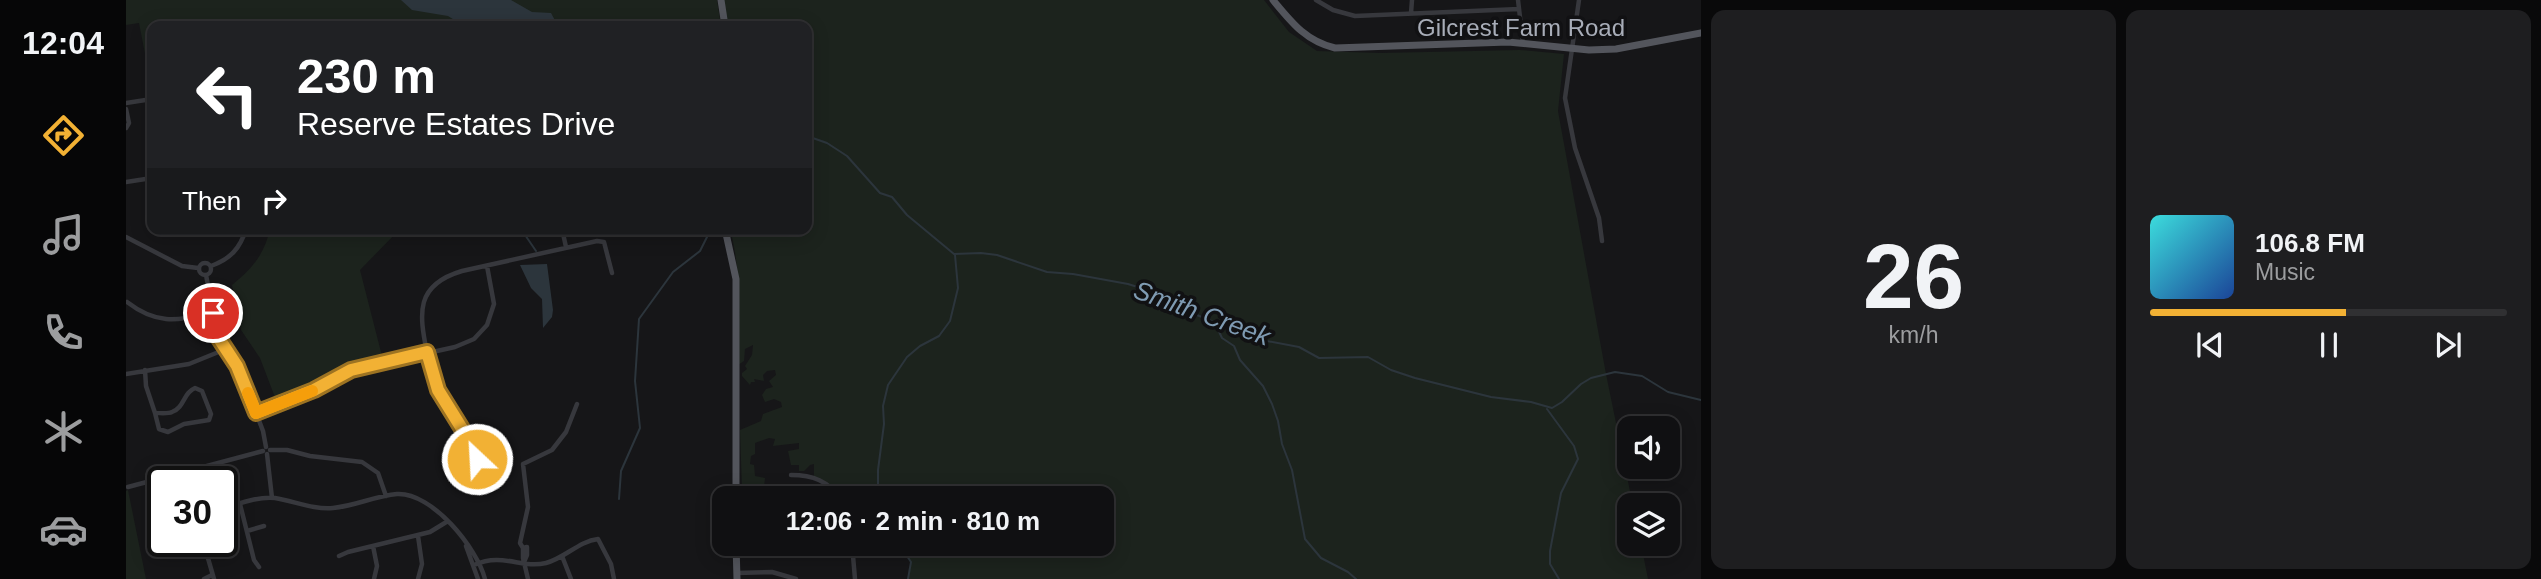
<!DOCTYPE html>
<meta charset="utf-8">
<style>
:root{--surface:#101012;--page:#1e1e20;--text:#f1f3f6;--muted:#9c9d9f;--line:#303032;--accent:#f2b134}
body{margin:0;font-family:Helvetica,sans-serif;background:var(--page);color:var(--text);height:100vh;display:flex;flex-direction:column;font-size:26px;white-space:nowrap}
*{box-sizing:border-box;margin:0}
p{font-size:23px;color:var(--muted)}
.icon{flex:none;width:38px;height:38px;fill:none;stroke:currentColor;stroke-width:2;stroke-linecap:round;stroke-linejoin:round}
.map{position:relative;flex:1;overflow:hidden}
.side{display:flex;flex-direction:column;gap:10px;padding:10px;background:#09090a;width:840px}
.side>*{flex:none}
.hud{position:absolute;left:21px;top:21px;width:665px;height:214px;border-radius:14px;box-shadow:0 4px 18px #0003,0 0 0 2px var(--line);background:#202124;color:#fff;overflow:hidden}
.controls{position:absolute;left:1491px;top:416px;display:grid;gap:14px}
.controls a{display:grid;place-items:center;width:63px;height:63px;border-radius:14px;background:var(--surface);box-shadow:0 4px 18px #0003,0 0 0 2px var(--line);font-size:35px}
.speed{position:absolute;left:21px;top:466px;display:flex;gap:14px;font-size:35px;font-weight:700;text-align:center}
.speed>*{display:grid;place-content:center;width:91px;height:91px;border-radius:50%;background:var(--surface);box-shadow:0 4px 18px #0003,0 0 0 2px var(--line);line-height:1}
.speed .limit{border:4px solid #111;border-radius:10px;background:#fff;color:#111}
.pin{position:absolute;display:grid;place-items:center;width:60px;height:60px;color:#fff;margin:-30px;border:4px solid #fff;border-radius:50%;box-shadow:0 2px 7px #0007}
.me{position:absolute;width:77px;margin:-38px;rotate:335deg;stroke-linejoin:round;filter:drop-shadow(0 0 5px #0008)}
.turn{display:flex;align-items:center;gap:24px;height:147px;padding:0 35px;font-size:32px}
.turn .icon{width:91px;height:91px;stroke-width:2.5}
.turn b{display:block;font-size:49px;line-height:60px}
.then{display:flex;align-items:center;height:66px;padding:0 35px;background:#0003;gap:14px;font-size:26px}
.side .tile{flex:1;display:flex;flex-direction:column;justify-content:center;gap:10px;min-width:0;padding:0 24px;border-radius:14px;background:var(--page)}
.side .dial{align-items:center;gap:0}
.dial b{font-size:91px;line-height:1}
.song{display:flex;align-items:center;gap:21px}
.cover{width:84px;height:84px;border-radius:10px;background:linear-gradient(135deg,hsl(180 70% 55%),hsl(220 70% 35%))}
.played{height:7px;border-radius:4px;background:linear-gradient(90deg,var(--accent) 55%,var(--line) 55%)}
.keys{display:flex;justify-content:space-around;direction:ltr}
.side .tiles{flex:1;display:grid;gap:10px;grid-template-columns:repeat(2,1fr)}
.trip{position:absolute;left:586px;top:486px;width:402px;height:70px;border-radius:14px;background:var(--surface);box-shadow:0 4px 18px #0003,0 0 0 2px var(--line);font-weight:700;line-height:70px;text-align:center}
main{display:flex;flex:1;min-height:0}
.menu{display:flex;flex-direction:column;width:126px;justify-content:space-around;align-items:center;background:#060607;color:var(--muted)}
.menu .icon{width:49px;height:49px}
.menu .current{color:var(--accent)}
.menu b{font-size:32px;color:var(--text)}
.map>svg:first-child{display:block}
</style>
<main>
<nav class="menu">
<b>12:04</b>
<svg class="icon current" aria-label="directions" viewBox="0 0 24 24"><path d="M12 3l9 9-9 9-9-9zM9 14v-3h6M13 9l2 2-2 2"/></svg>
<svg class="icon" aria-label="music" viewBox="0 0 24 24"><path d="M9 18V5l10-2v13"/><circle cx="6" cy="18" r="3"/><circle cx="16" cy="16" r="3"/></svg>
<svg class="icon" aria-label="phone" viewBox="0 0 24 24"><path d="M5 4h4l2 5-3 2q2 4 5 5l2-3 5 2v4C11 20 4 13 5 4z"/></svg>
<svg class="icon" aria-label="climate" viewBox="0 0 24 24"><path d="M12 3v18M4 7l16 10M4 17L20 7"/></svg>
<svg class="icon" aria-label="car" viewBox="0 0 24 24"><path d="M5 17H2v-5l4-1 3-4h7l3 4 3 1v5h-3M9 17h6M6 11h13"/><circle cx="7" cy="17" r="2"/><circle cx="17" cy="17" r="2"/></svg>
</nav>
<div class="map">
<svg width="1575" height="579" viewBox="0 0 1575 579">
<rect width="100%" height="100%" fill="#161618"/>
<!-- green -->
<path fill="#1c231d" d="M 0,0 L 591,0 L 595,26 L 26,26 L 26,75 L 21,64 L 13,23 L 0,25 Z
M 597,0 L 1138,0 L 1163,32 L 1191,51 L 1254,53 L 1394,50 L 1438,54 L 1432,111 L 1480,374 L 1507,506 L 1503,506 L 1503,544 L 1515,544 L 1522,579 L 782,579 L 785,562 L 773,544 L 976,544 L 976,499 L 715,499 L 710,492 L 688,478 L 688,464 L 684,465 L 678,471 L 673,471 L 673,465 L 665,465 L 662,451 L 673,449 L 673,443 L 647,446 L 649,439 L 643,438 L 629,443 L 629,454 L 625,456 L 624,464 L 628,465 L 629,476 L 639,478 L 638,488 L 616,491 L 614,430 L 635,421 L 637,414 L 656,407 L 655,402 L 648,399 L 639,402 L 636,395 L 640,389 L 647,387 L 643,381 L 650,375 L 649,370 L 641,371 L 637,375 L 638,381 L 628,379 L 629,382 L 625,382 L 624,385 L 616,376 L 616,373 L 621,369 L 619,366 L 626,355 L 627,345 L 619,349 L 618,361 L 612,365 C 613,319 616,273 604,229 L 681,229 L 681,26 L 599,26 Z
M 144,229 L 274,229 L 234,270 L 256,356 L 226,363 L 182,388 L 150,400 L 134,358 L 115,330 L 106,285 C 126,269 138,255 144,229 Z
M 2,490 L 20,579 L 0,579 L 0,491 Z"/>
<!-- water -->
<path fill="#2c353c" d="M 275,0 L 385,0 L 406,12 L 425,13 L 432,26 L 338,26 L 322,16 L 286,10 Z
M 421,264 L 427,310 L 426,317 L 417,328 L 416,299 L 405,288 L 394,265 Z"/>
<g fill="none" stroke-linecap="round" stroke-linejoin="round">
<!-- stream -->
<path stroke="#2c353c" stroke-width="2" d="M 681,136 L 701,143 L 721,156 L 754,193 L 766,197 L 781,215 L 828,254 L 855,253 L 871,255 L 921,272 L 947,274 L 1002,284 L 1050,299 L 1066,313 L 1105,329 L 1141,341 L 1173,347 L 1193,358 L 1242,357 L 1265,370 L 1289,378 L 1365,397 L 1405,402 L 1426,408 L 1436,402 L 1455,384 L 1465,378 L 1489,372 L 1516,376 L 1542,392 L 1575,400
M 395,229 L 410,251
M 1089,323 L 1096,338 L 1108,346 L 1114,360 L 1137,386 L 1146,404 L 1152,421 L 1156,444 L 1166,470 L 1179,539 L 1195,558 L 1222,572 L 1230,579
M 1421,409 L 1448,446 L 1452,459 L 1435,493 L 1424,551 L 1424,564 L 1433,579
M 493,499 L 495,471 L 514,428 L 509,381 L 513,319 L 547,272 L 574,251 L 585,229
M 757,499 L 752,486 L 752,470 L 758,424 L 757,406 L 762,385 L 781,357 L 794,346 L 813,336 L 824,321 L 832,288 L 829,255
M 773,544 L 785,562 L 782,579"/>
<!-- minor -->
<path stroke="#37383d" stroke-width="4.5" d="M 1190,0 L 1207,10 L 1229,16 L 1393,9
M 1392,0 L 1397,43
M 1453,0 L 1439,98 L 1449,148 L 1473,218 L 1476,241
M 1285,13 L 1286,0
M 0,103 L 26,99
M 0,109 L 3,123 L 0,128
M 0,182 L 26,178
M 436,229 L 440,247
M 0,237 L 56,266 L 72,268
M73 269a6 6 0 1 1 12 0a6 6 0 1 1-12 0Z
M 85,266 C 104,259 114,249 120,229
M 80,275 L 92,337 L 118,381 L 137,431 L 140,447
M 1,302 C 32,326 52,320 87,313
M 19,370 L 20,386 L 29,413
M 0,374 L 63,364 L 100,349
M 69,388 L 76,391 L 85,414 L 83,420 L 58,424 L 42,432 L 33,429 L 29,413 C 35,413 42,414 46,412 C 59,407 57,393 69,388 Z
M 130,413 L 188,390 L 225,370 L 329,347 L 348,339 L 361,325 L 368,304 L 361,266
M 144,450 L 161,450 L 184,456 L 236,462 L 252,473 L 260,496
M 141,454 L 146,498
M 55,472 L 57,481
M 355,472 C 351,460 347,447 341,436 C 332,421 320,406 312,390 C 306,379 304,365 301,353 C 293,313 289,285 336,271 L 471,241 L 478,242 L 486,273
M 665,475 C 687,475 702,481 715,499
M 2,487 L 137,451
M 114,504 L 128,560 L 133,567
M 96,509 C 113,504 132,496 149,498 C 168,501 188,510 207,508 C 229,506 249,496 271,494 C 306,492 351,548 359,579
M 121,531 L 138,526
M 292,536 L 296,564 L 292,579
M 77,541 L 88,579
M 726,544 L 729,579
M 247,546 L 251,566 L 248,579
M 340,546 L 352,579
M 397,548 L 394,543 L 402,507 L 397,464 L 426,450 L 440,432 L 451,404
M 213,556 L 222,552 L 304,532 L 322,521
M 436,556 L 445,579
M 398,562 L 401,555 L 401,547 L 397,548 L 397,558 L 402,579
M 348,565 C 377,552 395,569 420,563 C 439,558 453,541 472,539 L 485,564 L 488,579
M 611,573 L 646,572 L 670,579
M 78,579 L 86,575"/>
<!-- major -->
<path stroke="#53555c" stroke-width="7" d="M 595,0 L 599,26
M 1147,0 C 1166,23 1180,41 1209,48 L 1382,42 L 1463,50 L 1490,49 L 1575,33
M 599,229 L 610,279 L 610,499
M 610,544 L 611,579"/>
</g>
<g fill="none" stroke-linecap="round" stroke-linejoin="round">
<defs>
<path id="route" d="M 87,313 L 92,337 L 111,366 L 130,413 L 188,390 L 225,370 L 301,352 L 312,390 L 343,440 L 351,459"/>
</defs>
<!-- route casing -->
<use href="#route" stroke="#9d7322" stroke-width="18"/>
<!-- route -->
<use href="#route" stroke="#f2b134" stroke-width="12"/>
<!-- slow -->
<path stroke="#f59e0b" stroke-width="12" d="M 122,393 L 130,413 L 186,391"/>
</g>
<g text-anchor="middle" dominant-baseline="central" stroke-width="7" stroke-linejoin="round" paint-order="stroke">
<!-- street labels -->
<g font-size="24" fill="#a8adb8" stroke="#111113">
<text x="1395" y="27">Gilcrest Farm Road</text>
</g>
<!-- water labels -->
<g font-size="26" font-style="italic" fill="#7f9bb3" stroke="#111113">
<text transform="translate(1076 313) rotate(20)">Smith Creek</text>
</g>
</g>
</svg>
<div class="controls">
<a><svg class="icon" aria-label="sound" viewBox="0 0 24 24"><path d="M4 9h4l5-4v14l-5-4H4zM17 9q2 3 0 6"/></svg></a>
<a><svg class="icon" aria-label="layers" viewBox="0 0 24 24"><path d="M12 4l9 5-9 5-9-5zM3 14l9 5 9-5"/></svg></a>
</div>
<div class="speed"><div class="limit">30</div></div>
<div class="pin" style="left:87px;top:313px;background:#d93025"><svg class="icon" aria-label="arrive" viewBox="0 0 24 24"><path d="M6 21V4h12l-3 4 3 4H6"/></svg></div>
<svg class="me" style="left:351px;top:459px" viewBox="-20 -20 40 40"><circle r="17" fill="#f2b134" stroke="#fff" stroke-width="3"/><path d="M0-11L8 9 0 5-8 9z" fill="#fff"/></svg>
<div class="trip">12:06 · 2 min · 810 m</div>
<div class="hud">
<div class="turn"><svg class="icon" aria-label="left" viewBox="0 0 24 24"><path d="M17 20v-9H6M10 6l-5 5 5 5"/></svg><div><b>230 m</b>Reserve Estates Drive</div></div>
<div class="then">Then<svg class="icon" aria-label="right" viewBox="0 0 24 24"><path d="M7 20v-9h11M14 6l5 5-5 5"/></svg></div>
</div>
</div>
<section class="side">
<div class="tiles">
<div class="tile dial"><b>26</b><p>km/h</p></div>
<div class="tile">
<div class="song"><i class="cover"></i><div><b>106.8 FM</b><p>Music</p></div></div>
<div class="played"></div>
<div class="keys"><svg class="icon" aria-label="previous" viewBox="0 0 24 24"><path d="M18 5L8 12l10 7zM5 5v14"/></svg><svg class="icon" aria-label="pause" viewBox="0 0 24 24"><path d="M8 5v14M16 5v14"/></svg><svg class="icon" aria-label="next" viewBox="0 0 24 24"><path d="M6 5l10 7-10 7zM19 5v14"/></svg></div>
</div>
</div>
</section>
</main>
